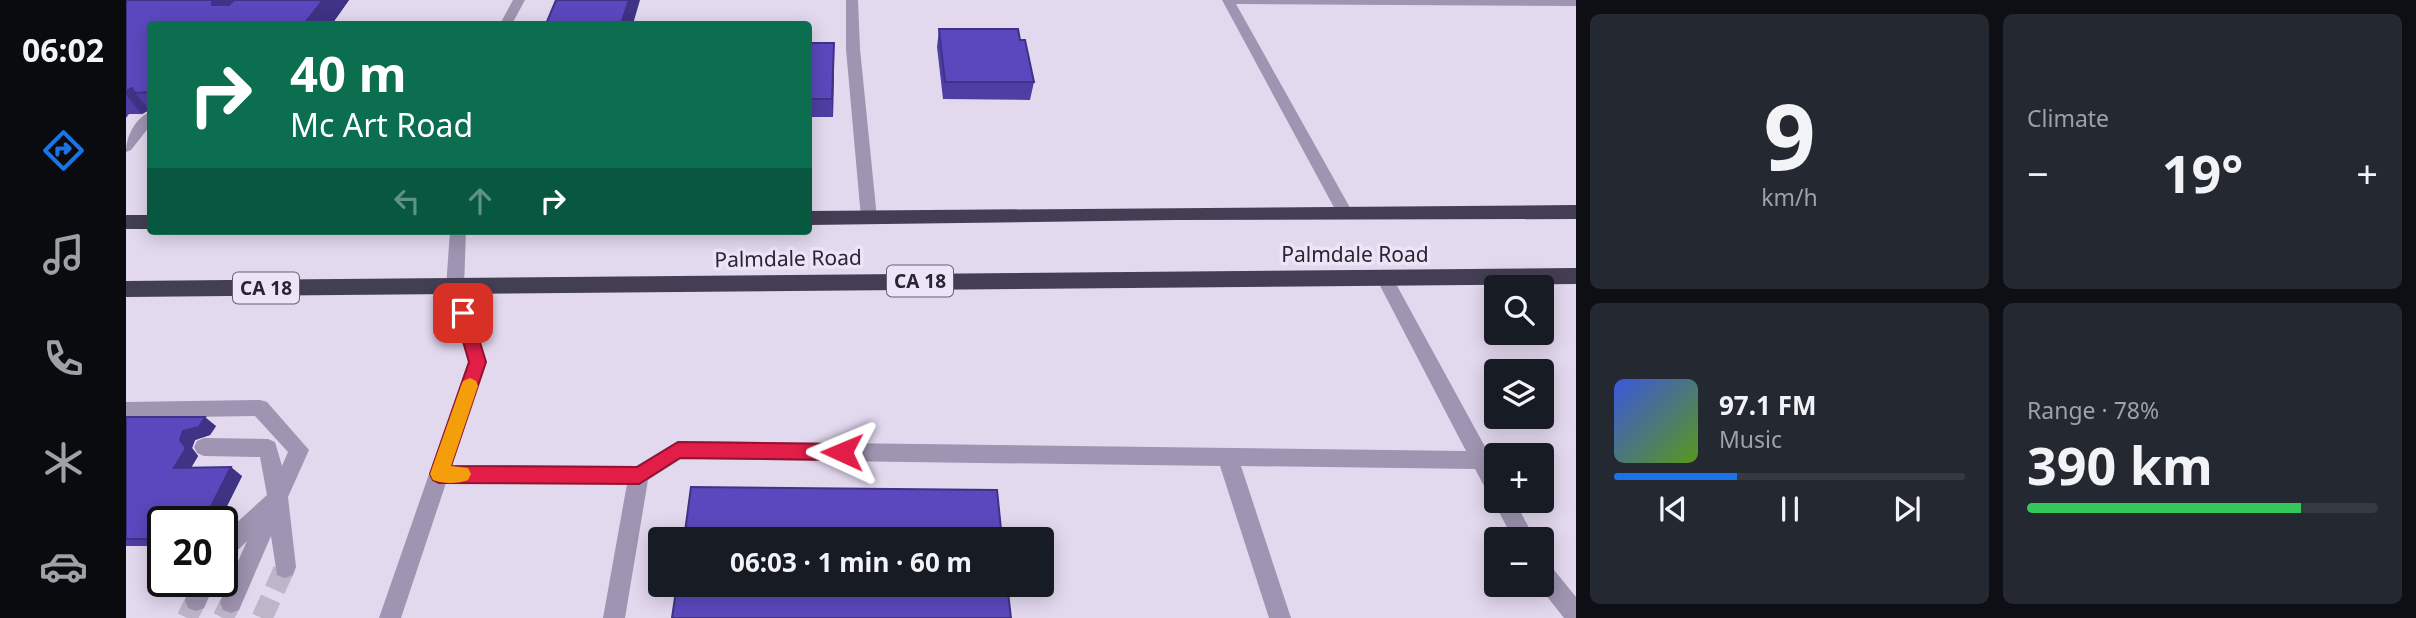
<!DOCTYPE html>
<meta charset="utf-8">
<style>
:root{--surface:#171b24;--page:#242831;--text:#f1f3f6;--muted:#9ea1a6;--line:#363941;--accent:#1a73e8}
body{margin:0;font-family:"Noto Sans",sans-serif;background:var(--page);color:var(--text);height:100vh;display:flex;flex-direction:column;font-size:26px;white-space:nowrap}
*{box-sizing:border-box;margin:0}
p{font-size:23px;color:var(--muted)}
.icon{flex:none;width:38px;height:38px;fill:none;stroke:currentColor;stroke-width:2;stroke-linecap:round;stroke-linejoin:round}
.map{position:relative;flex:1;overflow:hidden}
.side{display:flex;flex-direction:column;gap:14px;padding:14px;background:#0d0f14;width:840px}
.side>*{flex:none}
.top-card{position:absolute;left:21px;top:21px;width:665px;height:214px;border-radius:7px;box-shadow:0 4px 18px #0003;background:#0b6e4f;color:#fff;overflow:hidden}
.buttons{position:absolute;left:1358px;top:275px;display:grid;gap:14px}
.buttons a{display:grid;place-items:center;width:70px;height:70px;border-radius:7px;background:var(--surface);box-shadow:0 4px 18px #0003;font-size:35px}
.speed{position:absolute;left:21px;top:506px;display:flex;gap:14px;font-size:35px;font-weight:700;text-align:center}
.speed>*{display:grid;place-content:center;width:91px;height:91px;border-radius:50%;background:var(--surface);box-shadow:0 4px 18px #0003;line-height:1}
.speed .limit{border:4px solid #111;border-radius:10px;background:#fff;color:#111}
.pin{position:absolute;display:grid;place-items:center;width:60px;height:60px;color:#fff;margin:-30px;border-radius:14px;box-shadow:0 4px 10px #0006}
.me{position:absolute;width:77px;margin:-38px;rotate:271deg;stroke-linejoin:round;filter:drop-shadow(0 0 5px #0008)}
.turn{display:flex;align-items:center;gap:24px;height:147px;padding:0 28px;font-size:32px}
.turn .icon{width:91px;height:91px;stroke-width:2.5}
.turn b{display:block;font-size:49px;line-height:60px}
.lanes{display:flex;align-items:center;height:66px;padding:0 28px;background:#0003;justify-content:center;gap:35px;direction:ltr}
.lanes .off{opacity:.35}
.big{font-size:52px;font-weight:700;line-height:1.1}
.side .widget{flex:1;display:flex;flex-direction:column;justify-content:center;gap:10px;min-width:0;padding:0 24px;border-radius:10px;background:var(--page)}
.side .dial{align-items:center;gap:0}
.dial b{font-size:91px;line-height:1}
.song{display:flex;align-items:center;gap:21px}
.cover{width:84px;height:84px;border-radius:10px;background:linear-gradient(135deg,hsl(230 70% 55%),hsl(90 70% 35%))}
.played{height:7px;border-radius:4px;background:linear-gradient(90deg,var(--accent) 35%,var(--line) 35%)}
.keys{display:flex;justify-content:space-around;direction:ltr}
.heat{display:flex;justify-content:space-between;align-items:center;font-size:38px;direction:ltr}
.charge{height:10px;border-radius:5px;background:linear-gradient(90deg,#34c759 78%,var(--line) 0)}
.side .tiles{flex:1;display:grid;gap:14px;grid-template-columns:repeat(2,1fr)}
.trip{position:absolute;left:522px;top:527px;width:406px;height:70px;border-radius:7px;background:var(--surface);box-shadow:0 4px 18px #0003;font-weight:700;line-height:70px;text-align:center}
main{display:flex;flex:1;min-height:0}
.menu{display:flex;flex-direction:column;width:126px;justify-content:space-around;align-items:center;background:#090b0e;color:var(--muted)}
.menu .icon{width:49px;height:49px}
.menu .active{color:var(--accent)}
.menu b{font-size:32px;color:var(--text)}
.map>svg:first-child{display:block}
</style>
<main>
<nav class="menu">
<b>06:02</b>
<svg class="icon active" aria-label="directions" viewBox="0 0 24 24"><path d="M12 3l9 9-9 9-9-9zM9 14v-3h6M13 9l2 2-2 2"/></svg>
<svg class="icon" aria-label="music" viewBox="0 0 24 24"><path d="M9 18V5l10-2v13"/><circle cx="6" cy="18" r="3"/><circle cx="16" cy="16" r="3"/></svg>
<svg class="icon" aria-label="phone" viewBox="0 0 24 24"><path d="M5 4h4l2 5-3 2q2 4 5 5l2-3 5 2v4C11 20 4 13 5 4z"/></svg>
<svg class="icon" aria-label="climate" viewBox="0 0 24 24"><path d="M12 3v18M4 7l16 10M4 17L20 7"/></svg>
<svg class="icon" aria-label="car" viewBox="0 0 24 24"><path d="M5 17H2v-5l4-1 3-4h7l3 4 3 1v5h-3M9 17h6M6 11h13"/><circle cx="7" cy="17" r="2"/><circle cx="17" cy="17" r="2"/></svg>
</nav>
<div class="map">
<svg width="1450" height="618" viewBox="0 0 1450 618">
<rect width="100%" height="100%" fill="#e3d9ef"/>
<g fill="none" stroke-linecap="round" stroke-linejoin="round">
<!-- minor-tunnel -->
<path stroke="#beb5c9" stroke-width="21" stroke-dasharray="21 10" stroke-linecap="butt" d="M 61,618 L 70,600
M 97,618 L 105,602
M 136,618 L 159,567"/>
<!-- minor -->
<path fill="#9f94b1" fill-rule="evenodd" d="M 387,0 L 399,0 L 386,24 L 374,24 Z
M 720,0 L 732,0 L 734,49 L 751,218 L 743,224 L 735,218 L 720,49 Z
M 1096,0 L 1450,0 L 1450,6 L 1110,4 L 1227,213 L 1219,219 L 1211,213 Z
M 24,112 L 24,126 L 5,150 L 0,152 C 0,137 9,118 24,112 Z
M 324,231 L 340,231 L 338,288 L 360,362 L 326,465 L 510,466 L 552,441 L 1340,451 L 1250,278 L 1252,273 L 1264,273 L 1363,454 L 1370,468 L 1370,500 L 1388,500 L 1409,539 L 1387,539 L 1367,500 L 1368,497 L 1363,495 L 1349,469 L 1115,466 L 1165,618 L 1143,618 L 1094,466 L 555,459 L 522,480 L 499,618 L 477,618 L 501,484 L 320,483 L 275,618 L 253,618 L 342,362 L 320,288 Z
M 134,400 L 141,402 L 183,450 L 162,497 L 170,567 L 167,575 L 159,578 L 151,575 L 145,536 L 113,610 L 105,613 L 97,610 L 94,602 L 121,541 L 104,558 L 96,561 L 96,536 L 141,495 L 134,457 L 78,456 L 71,453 L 68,447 L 71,441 L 78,438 L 142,439 L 149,442 L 156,466 L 162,452 L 129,416 L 0,418 L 0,402 Z
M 1416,562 L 1424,565 L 1450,597 L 1450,618 L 1438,618 L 1411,584 L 1416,584 Z
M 67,581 L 90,581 L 78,608 L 70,611 L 62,608 L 59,600 Z"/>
<!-- highway -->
<path fill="#433e53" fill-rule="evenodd" d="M 1450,205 L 1450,219 L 1049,220 L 682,225 L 682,211 Z
M 0,215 L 24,215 L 24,229 L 0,229 Z
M 1450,268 L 1450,284 L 0,297 L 0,281 Z"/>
</g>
<!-- wall -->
<path fill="#4f3ea3" d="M 0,0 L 223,0 L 206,24 L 24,24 L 24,111 L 23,110 L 16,114 L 3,114 L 0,118 Z
M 813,29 L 894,40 L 908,82 L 904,100 L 817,99 L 811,47 Z
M 682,43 L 708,60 L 707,117 L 682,117 Z
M 0,417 L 90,426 L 84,435 L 69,440 L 66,448 L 72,456 L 65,468 L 116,476 L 93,522 L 37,522 L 37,546 L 0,546 Z"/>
<!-- shaded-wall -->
<path fill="#403285" d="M 87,0 L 120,0 L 100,22 L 86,5 L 86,1 Z
M 197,0 L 223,0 L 206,24 L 178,24 Z
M 503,0 L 514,0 L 507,24 L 495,24 Z
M 708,43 L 708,60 L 707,117 L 706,99 Z
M 6,88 L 9,93 L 23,110 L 16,114 L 0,95 L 0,91 Z
M 79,417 L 90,426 L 84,435 L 69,440 L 66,448 L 72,456 L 60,476 L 48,468 L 54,440 L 57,431 Z
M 105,467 L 116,476 L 93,522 L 77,522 Z"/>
<!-- building -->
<path fill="#5c48be" stroke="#403285" stroke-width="2" d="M 0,0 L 87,0 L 86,1 L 86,5 L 103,5 L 108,0 L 197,0 L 178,24 L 24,24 L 24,92 L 9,93 L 6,88 L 0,91 Z
M 430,0 L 503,0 L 495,24 L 420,24 Z
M 813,29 L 892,29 L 894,40 L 899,40 L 908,82 L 819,82 Z
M 682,43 L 708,43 L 706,99 L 682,99 Z
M 0,417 L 79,417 L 73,427 L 57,431 L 54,440 L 60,448 L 48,468 L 105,467 L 77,522 L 37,522 L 37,539 L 0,539 Z
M 565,487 L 871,490 L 876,539 L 558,539 Z
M 551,584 L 881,584 L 885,618 L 546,618 Z"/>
<!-- route -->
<path fill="#e11d48" stroke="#92132f" stroke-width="2" d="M 337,307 L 345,313 L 360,362 L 325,466 L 511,467 L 552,442 L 716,444 L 723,446 L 726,452 L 723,458 L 716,460 L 554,458 L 513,484 L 313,483 L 307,480 L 304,474 L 343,362 L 329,313 Z"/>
<!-- slow -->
<path fill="#f59e0b" d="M 344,378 L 350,381 L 352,386 L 325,466 L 342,468 L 345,474 L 342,480 C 332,484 317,484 307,480 L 304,474 L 335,386 L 337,381 Z"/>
<g text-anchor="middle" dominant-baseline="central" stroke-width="7" stroke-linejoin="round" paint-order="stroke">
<!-- shield labels -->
<g fill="#ede4f7" stroke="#645f6e" stroke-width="2">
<rect x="761" y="265.5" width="66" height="31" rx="5"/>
<rect x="107" y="272.5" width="66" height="31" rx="5"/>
</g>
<g font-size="19" font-weight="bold" fill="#292633">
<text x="794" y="281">CA 18</text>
<text x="140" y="288">CA 18</text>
</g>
<!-- street labels -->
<g font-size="21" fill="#292633" stroke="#ede4f7">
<text x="1229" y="254">Palmdale Road</text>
<text transform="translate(662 258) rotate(-1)">Palmdale Road</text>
</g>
</g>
</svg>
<div class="buttons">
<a><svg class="icon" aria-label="search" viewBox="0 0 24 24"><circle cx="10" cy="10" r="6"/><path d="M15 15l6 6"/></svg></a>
<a><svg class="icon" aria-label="layers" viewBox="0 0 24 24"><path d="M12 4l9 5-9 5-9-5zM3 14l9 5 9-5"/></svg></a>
<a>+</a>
<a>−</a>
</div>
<div class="speed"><div class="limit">20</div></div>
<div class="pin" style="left:337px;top:313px;background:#d93025"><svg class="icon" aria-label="arrive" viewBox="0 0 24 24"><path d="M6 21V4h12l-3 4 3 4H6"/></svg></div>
<svg class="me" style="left:716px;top:452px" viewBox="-20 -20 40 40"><path d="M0-17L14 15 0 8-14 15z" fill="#e11d48" stroke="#fff" stroke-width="4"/></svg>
<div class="trip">06:03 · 1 min · 60 m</div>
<div class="top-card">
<div class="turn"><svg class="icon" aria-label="right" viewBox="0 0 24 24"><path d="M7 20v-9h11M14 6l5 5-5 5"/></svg><div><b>40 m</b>Mc Art Road</div></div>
<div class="lanes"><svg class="icon off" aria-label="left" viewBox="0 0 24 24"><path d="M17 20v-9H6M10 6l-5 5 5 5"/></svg><svg class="icon off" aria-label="ahead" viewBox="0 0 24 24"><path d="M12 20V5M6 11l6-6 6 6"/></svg><svg class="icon" aria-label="right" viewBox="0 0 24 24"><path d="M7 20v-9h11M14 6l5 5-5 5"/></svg></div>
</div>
</div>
<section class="side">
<div class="tiles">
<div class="widget dial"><b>9</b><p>km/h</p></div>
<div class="widget"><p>Climate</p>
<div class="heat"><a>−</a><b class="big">19°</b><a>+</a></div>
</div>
<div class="widget">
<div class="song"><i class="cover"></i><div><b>97.1 FM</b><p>Music</p></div></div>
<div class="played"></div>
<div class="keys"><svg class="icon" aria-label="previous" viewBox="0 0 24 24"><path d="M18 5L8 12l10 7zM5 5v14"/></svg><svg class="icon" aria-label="pause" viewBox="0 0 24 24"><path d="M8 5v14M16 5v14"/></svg><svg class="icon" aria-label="next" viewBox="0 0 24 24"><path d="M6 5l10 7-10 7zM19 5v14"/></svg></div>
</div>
<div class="widget"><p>Range · 78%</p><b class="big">390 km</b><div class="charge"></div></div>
</div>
</section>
</main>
